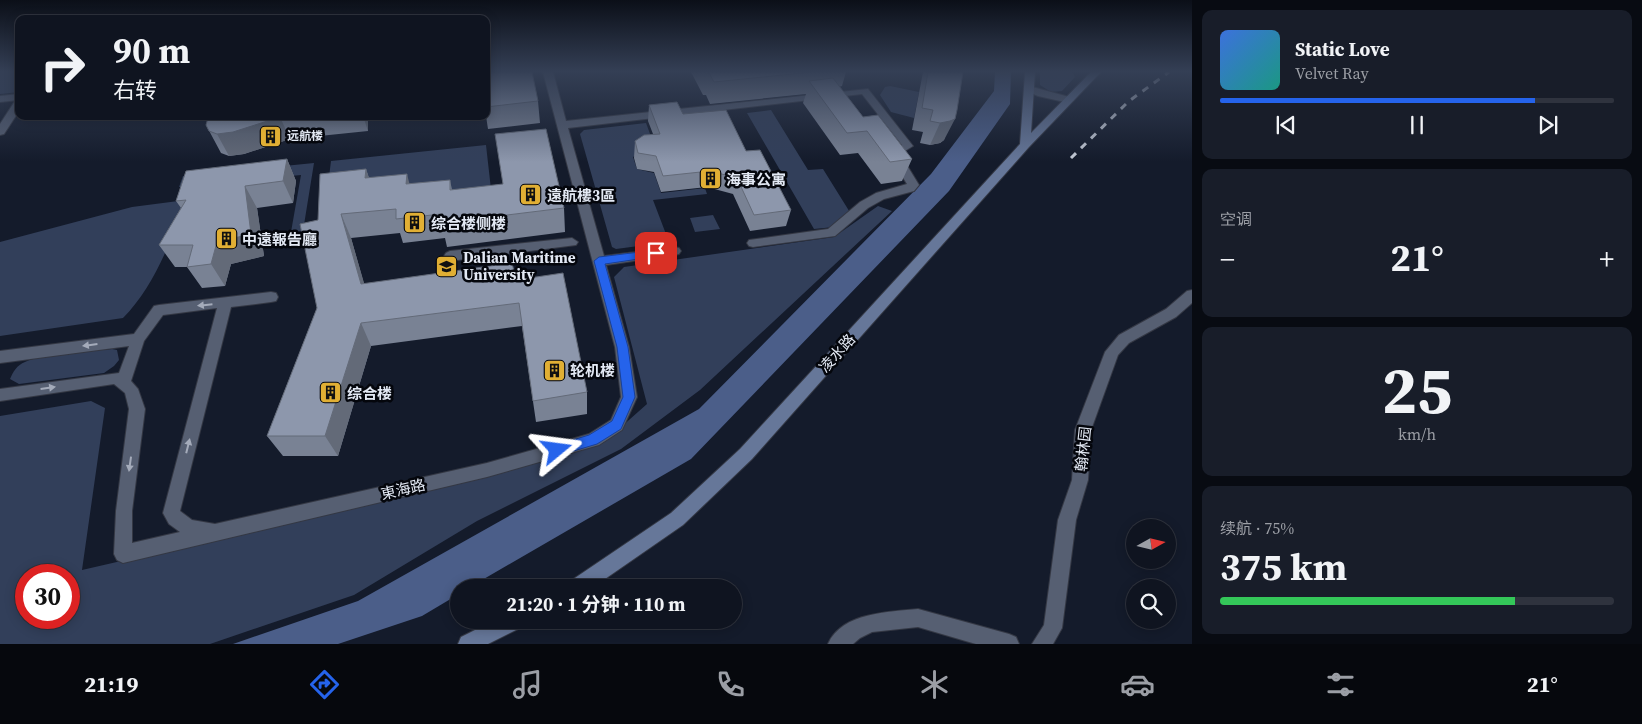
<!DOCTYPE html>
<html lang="zh">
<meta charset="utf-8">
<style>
:root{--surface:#0f1420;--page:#181d29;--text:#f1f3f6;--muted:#9b9ea5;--line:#2f333e;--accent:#2563eb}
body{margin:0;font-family:"Source Serif 4","Noto Sans SC",serif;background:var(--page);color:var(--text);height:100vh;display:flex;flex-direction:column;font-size:19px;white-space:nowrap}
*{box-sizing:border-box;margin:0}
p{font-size:16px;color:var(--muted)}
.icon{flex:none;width:28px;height:28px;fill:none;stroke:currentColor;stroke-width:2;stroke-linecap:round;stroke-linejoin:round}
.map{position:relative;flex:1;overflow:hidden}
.panel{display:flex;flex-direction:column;gap:10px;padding:10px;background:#080b12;width:450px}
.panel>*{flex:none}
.banner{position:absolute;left:15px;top:15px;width:475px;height:105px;border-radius:10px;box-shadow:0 2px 12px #0003,0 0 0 1px var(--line);background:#0f1420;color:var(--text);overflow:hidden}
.needle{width:32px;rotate:82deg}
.tools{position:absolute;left:1126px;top:519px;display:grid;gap:10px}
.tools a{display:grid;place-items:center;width:50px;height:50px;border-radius:50%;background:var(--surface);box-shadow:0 2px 12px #0003,0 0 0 1px var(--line);font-size:25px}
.speed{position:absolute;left:15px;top:564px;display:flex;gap:10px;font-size:25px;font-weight:700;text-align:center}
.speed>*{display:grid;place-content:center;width:65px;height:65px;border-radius:50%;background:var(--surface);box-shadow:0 2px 12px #0003,0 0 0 1px var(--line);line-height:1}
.speed .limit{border:8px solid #d22;background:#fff;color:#111}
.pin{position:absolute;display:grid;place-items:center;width:42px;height:42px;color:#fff;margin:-21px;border-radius:10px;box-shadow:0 2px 8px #0006}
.me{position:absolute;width:55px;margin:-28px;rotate:74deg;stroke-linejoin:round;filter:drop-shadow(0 0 4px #0008)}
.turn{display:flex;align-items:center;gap:18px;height:105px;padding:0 15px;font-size:22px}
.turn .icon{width:65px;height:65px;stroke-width:2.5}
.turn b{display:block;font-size:35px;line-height:42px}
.big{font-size:38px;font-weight:700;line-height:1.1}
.panel .tile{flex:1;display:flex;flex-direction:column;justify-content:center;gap:8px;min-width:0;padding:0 18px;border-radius:10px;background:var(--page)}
.panel .dial{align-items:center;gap:0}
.dial b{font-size:65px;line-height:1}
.song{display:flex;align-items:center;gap:15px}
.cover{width:60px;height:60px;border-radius:8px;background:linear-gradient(135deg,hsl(220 70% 55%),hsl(170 70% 35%))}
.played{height:5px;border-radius:2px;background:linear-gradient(90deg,var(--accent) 80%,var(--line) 80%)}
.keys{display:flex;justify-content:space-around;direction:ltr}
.heat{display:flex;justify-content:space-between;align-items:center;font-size:28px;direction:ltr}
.charge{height:8px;border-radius:4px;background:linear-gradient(90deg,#34c759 75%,var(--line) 0)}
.trip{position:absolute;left:450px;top:579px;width:292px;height:50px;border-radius:25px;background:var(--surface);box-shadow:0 2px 12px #0003,0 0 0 1px var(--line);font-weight:700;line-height:50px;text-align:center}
.dock{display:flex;height:80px;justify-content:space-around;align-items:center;background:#06080d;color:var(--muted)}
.dock .icon{width:35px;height:35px}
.dock .selected{color:var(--accent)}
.dock b{font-size:22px;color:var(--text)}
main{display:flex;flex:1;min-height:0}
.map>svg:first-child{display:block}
</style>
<main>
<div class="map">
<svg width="1192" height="644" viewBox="0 0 1192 644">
<rect width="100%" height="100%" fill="#141b2b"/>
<!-- green -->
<path fill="#323f5a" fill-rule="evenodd" d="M 0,72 L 19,72 L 19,92 L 0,94 Z
M 1040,72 L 1072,72 L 1075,77 L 1062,91 L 1051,92 L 1040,85 Z
M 890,86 L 919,92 L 914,118 L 891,112 L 880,95 L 885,87 Z
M 771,110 L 808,170 L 823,169 L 851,214 L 834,227 L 814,229 L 747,113 Z
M 646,123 L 656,150 L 644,151 L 633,157 L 637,169 L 654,173 L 661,193 L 705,188 L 707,194 L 653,200 L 669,242 L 616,249 L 612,247 L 580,134 L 584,130 Z
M 486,145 L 493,207 L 327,193 L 331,161 Z
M 314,163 L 303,231 L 291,232 L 301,175 L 179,187 L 183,176 Z
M 186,200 C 171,241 154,287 123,318 L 0,336 L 0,242 L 132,207 Z
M 878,206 L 892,211 L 700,390 L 621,449 L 477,521 L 354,595 L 210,644 L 0,644 L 0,416 L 91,401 L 105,408 L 82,570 L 473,480 L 603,443 L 647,404 L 614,277 L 624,267 L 834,237 ZM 26,575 L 69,575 L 69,618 L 26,618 Z
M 713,215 L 720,229 L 695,232 L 690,218 Z
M 112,349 L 117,350 L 119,360 L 114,366 L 104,373 L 19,384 L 10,379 C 13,372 17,365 25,362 C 41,354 92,351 112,349 Z"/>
<!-- water -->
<path fill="#4b5e89" d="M 995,72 L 1011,72 L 1010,104 L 949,191 L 691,459 L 470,587 L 459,588 L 459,594 L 422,616 L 338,644 L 233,644 L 358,601 L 699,409 L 931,174 L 994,91 Z"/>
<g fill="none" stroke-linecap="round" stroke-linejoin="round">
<defs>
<path id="pedestrian" d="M 572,238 L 578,242 L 576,245 L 450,261 L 446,259 L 444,256 L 446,253 L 450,251 Z"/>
<path id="minor" d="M 543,72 L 553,72 L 566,121 L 868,89 L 913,146 L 900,154 L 919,185 L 914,191 L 884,199 L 868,208 L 835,236 L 753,247 L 749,246 L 747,243 L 749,240 L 828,229 L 860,202 L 876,193 L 907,184 L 890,157 L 889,152 L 902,145 L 862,94 L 568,128 L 604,256 L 675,247 L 679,248 L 681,251 L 679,254 L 675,255 L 606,265 L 629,347 L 637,397 L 622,430 L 599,445 L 487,477 L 123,563 L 117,560 L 114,554 L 116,511 L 129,409 L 125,393 L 114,384 L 0,401 L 0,389 L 119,373 L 129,346 L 0,363 L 0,351 L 134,334 L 154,306 L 159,305 L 271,292 L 276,293 L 278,297 L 276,301 L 271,302 L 231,307 L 180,511 L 192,520 L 215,524 L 487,463 L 589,434 L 611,420 L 621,397 L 615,347 ZM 217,308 L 163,513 L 169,524 L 180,532 L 132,543 L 132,511 L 145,409 L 138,389 L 131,381 L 144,341 L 163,315 Z
M 1029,86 L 1073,98 L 1074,100 L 1069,103 L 1038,96 L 1026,91 L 1026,87 Z
M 19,94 L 19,100 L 0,102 L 0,96 Z
M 19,100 L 19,111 L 4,134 L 0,135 L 0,124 L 15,101 Z
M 1192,290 L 1192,303 L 1176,317 L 1129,343 L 1118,355 L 1091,430 L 1088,480 L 1076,520 L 1062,628 L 1053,644 L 1032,644 L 1044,625 L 1058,520 L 1072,480 L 1075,430 L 1105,352 L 1119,335 L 1166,309 L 1187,291 Z
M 918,609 L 1009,634 L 1016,637 L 1019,644 L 976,644 L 918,627 L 872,632 L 860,638 L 853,644 L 828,644 C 842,612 889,612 918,609 Z"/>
<path id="secondary" d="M 1025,72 L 1035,72 L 1031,133 L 1091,72 L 1101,72 L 1029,147 L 752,459 L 683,525 L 592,588 L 566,588 L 569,582 L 671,513 L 740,449 L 1020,144 Z
M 495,620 L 524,620 L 522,627 L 488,644 L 458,644 L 461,637 Z"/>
</defs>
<!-- pedestrian casing -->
<use href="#pedestrian" stroke="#343844" stroke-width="2"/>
<!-- minor casing -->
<use href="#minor" stroke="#343844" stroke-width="2"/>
<!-- secondary casing -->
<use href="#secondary" stroke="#343844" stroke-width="2"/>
<!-- pedestrian -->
<use href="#pedestrian" fill="#565f72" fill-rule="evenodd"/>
<!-- minor -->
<use href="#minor" fill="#565f72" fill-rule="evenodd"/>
<!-- secondary -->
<use href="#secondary" fill="#679" fill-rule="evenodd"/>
<!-- rail -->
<path stroke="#c7cdd8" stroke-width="3" stroke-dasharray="7 7" stroke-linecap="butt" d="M 1071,158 L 1129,101 L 1169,72"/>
</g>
<!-- wall -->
<path fill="#798294" d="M 486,72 L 538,101 L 540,123 L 488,129 L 486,116 Z
M 691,72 L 846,72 L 842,86 L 839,87 L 863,117 L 912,159 L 902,181 L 881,184 L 858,153 L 840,155 L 803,103 L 806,94 L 710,104 L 706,95 L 703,95 Z
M 923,72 L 963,72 L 944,140 L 940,143 L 930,145 L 920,143 L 923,132 L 912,130 Z
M 649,105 L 683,114 L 746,151 L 791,210 L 786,226 L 750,231 L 733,194 L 707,187 L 661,192 L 654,172 L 637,169 L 634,158 L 635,141 L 653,134 L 648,121 Z
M 212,116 L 368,116 L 368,131 L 290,139 L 244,154 L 229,156 L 221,153 L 206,125 Z
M 287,159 L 296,181 L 293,203 L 257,208 L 264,256 L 231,264 L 225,286 L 202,288 L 187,267 L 175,267 L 159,245 L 181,208 L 176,201 Z
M 366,169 L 369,178 L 409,184 L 450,180 L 452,190 L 564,208 L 565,232 L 447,247 L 445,238 L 403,243 L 400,233 L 351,238 L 364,284 L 516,280 L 587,392 L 587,414 L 536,422 L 522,326 L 371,346 L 338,456 L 283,456 L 267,436 L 317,308 L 318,220 Z"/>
<!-- shaded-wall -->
<path fill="#636a78" d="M 363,116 L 368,116 L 368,131 Z
M 280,117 L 290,139 L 244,154 L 229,156 L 217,134 Z
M 955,119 L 944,140 L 940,143 L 930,145 L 940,123 Z
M 287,159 L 296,181 L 293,203 L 283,181 Z
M 366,169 L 374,193 L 365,178 Z
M 407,174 L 413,198 L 406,184 Z
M 245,186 L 257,208 L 264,256 L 231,264 L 225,286 L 211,264 L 217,242 Z
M 341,214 L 351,238 L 371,307 L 361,284 Z
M 361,323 L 371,346 L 338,456 L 325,436 Z"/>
<!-- building -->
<path fill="#8d97ac" stroke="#636a78" d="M 486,72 L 532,72 L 538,101 L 486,107 Z
M 705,72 L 812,72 L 714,82 L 709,73 L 706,74 Z
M 928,72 L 963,72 L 957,110 L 955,119 L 950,121 L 940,123 L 930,121 L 933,110 L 922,108 Z
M 833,78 L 863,117 L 878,115 L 912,159 L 890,162 L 867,131 L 847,133 L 809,81 Z
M 677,102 L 683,114 L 726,110 L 746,151 L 760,150 L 791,210 L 754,215 L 737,178 L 710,171 L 663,176 L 656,156 L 638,153 L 635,141 L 644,135 L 660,134 L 649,105 Z
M 212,116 L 288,116 L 280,117 L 233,132 L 217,134 L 209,131 L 206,125 L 208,118 Z
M 546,129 L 564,208 L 442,223 L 441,214 L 396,219 L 396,209 L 341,214 L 361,284 L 512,263 L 516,280 L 563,273 L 587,392 L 533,401 L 519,303 L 361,323 L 325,436 L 267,436 L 317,308 L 300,224 L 318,220 L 320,174 L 366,169 L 365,178 L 407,174 L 406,184 L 450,180 L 450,190 L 503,184 L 495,134 Z
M 287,159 L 283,181 L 245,186 L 251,234 L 217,242 L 211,264 L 187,267 L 193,245 L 159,245 L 186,200 L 176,201 L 186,171 Z"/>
<!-- one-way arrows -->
<defs><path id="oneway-solid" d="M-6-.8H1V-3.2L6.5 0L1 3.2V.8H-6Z" transform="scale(1.25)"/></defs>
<g fill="#a4abba">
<use href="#oneway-solid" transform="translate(205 305) rotate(174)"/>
<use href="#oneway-solid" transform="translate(90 345) rotate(173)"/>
<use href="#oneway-solid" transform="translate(48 388) rotate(-8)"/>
<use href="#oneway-solid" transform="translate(188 446) rotate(-76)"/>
<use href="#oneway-solid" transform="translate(130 464) rotate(98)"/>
</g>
<!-- sky -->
<linearGradient id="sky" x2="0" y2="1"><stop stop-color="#0b0f18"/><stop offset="0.44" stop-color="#343f55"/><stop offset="1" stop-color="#343f55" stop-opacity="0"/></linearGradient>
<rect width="1192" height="162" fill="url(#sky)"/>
<!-- route -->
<path fill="#2563eb" stroke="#184099" d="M 656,250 L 661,253 L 659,256 L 605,264 L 628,347 L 635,397 L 621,429 L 597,444 L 557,456 L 553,454 L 551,450 L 553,446 L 589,435 L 612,421 L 623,397 L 617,347 L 594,261 L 599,257 Z"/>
<!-- icons -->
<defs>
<symbol id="building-square" viewBox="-11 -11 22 22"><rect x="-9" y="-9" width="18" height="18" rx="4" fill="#e1af34" stroke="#04060c"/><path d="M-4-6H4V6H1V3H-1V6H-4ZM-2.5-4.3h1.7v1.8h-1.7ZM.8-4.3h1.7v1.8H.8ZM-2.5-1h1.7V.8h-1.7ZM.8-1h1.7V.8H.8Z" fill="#111"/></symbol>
<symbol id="university-square" viewBox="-11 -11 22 22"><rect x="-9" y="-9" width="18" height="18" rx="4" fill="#e1af34" stroke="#04060c"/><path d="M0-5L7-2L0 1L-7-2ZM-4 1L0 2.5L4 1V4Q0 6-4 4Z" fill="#111"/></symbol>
</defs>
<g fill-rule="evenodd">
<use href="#building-square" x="258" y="124" width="25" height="25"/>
<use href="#building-square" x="698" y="166" width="25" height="25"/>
<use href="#building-square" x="518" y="182" width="25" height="25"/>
<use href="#building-square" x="402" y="210" width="25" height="25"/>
<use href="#building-square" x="214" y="226" width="25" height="25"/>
<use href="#university-square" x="434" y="254" width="25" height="25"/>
<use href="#building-square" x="542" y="358" width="25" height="25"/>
<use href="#building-square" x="318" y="380" width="25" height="25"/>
</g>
<g text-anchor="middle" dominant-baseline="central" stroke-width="5" stroke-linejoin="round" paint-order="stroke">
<!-- far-poi labels -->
<g font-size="12" font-weight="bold" fill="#e3e9f4" stroke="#04060c" text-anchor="start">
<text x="287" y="136">远航楼</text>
</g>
<!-- poi labels -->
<g font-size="15" font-weight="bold" fill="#e3e9f4" stroke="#04060c" text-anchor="start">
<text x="726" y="179">海事公寓</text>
<text x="547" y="195">遠航樓3區</text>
<text x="431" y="223">综合楼侧楼</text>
<text x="242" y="239">中遠報告廳</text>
<text x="463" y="257">Dalian Maritime<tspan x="463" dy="17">University</tspan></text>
<text x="570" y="370">轮机楼</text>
<text x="347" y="393">综合楼</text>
</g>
<!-- street labels -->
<g font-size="15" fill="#e3e9f4" stroke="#04060c">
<text transform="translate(837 353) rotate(-48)">凌水路</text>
<text transform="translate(1083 449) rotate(-84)">翰林园</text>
<text transform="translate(403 489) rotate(-13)">東海路</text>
</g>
</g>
</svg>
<div class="tools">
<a><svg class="needle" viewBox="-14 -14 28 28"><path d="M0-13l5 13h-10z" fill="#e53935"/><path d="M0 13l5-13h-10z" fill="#9b9ea5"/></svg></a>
<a><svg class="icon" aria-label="search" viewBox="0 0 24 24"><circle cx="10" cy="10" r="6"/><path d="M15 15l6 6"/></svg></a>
</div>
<div class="speed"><div class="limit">30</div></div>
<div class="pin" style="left:656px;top:253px;background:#d93025"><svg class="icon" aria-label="arrive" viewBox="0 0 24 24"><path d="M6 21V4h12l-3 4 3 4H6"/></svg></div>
<svg class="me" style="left:557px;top:450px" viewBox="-20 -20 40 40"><path d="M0-17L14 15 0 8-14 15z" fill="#2563eb" stroke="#fff" stroke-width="4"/></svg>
<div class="trip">21:20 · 1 分钟 · 110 m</div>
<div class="banner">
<div class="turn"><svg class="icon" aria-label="right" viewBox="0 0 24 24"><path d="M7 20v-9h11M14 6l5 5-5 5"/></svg><div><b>90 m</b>右转</div></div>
</div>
</div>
<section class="panel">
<div class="tile">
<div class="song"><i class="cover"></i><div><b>Static Love</b><p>Velvet Ray</p></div></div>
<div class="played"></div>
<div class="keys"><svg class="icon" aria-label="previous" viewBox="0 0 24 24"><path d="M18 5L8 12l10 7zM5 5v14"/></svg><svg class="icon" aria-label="pause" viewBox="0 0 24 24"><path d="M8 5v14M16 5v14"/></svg><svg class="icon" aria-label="next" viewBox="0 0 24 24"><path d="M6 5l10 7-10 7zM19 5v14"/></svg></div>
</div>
<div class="tile"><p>空调</p>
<div class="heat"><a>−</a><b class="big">21°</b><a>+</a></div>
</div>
<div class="tile dial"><b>25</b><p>km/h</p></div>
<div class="tile"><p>续航 · 75%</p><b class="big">375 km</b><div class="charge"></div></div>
</section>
</main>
<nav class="dock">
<b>21:19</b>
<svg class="icon selected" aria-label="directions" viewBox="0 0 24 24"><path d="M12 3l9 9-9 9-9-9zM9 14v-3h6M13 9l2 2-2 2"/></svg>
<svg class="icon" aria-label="music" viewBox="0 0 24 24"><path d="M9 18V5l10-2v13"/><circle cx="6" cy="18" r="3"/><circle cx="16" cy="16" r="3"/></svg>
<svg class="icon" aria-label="phone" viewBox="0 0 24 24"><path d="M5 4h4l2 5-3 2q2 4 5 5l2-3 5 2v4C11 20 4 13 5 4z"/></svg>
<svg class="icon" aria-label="climate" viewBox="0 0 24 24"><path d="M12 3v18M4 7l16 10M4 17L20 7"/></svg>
<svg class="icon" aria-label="car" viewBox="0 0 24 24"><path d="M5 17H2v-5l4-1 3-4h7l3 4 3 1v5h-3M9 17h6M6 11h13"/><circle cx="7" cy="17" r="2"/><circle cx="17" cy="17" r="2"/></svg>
<svg class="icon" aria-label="filters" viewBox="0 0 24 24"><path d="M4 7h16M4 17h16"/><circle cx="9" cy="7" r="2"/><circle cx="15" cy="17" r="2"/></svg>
<b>21°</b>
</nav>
